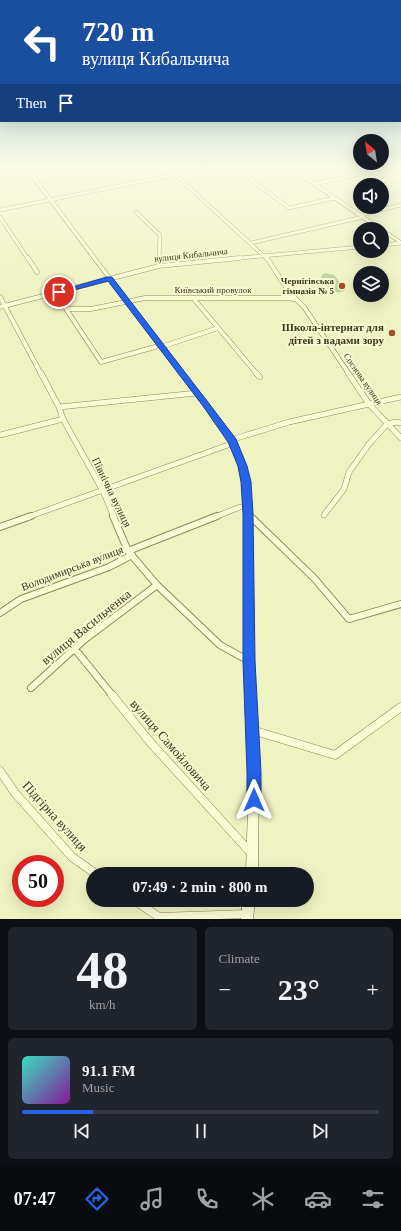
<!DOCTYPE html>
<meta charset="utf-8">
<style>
:root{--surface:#171b24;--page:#20242c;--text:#f1f3f6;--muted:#9ea1a6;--line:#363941;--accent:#2563eb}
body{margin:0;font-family:Georgia,serif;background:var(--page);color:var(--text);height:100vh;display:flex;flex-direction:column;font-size:15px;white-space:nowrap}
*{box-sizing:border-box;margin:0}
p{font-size:13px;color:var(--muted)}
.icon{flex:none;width:22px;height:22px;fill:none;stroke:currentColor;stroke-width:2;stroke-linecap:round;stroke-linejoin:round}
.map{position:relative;height:919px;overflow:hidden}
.panel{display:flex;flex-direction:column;gap:8px;padding:8px;background:#0d0f14;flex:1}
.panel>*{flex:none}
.banner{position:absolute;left:0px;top:0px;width:401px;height:122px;box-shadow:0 4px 16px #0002;background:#1a4fa0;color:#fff;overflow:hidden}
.needle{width:26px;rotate:330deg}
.controls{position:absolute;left:353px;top:134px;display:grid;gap:8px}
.controls a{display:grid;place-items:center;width:36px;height:36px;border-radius:50%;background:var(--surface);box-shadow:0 4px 16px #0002;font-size:20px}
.speed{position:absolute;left:12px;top:855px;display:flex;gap:8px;font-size:20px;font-weight:700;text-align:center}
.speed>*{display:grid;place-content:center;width:52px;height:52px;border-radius:50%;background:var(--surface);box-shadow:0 4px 16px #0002;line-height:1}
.speed .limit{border:6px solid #d22;background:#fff;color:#111}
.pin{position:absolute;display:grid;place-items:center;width:34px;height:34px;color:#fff;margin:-17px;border:2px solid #fff;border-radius:50%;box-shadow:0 1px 4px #0007}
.me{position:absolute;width:44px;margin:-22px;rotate:0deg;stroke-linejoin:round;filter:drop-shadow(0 0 3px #0008)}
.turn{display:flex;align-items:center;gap:14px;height:84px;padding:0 16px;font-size:18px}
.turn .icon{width:52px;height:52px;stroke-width:2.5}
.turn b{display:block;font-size:28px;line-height:34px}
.then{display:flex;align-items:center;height:38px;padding:0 16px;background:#0003;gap:8px;font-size:15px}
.big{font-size:30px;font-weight:700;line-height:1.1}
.panel .card{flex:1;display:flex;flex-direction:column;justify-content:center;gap:6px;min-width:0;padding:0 14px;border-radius:6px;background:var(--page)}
.panel .dial{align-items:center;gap:0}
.dial b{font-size:52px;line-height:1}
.song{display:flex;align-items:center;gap:12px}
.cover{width:48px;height:48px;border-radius:6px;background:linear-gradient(135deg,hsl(170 70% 55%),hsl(290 70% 35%))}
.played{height:4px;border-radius:2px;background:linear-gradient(90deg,var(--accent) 20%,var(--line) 20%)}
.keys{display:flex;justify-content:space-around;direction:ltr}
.heat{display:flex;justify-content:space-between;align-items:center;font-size:22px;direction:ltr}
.panel .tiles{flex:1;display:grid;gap:8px;grid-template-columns:1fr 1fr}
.card:last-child{grid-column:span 2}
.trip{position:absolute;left:86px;top:867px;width:228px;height:40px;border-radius:20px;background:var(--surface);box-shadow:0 4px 16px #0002;font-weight:700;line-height:40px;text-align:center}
.dock{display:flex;height:64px;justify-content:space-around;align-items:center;background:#090b0e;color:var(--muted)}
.dock .icon{width:28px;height:28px}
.dock .selected{color:var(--accent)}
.dock b{font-size:18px;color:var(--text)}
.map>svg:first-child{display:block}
</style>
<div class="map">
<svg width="401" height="919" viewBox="0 0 401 919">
<rect width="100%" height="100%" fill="#eff3c1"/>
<!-- green -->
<path fill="#b4d293" d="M 325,273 L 334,275 L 345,289 L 344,291 C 332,296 327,286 321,277 L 322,275 Z"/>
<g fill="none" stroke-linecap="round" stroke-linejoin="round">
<defs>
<path id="street-far4" d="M 97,167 L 99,169
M 167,167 L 267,259
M 250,179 L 289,208 L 335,198
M 315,184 L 391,167
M 0,210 L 213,167
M 136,212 L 160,235 L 159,259
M 360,215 L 401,205
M 0,217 L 28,259
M 251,243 L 363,217
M 382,245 L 401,243
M 230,259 L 360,247"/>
<path id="street-far3" d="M 28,258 L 37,272
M 267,258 L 289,292 L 304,307 L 349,374
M 159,266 L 159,258
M 0,297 L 41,374
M 193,298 L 257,374
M 0,307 L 159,266 L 240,258
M 66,309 L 91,309 L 145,298 L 289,298 L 297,300
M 66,309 L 101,362 L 155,347
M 161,347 L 218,328"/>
<path id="street-far2" d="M 41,373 L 59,407 L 63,419 L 103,491 L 114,517
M 256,373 L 260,377
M 348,373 L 369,404 L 401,438
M 59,407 L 197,393
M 0,435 L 63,419
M 248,514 L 251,517
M 324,515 L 344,489 L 349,472 L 369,444 L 387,424 L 396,422 L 401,423
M 28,517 L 228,445 L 237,438 L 289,422 L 401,397
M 215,517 L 240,507 L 248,507"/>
<path id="street-far1" d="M 113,516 L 128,551 L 157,585 L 220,645 L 249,661
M 250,516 L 314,578 L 349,619 L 401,604
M 0,527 L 31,516
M 128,551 L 217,516
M 0,613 L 21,599 L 109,567 L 132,555
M 73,649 L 78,653 L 113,696
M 31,688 L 84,640 L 157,585"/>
<path id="street" d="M 112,695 L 150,742 L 251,853
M 252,730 L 335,755 L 401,707
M 0,771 L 15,793 L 72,857 L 96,874
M 134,900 L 159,917 L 247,914"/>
<path id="secondary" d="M 24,167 L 28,167 L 163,346 L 208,402 L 235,439 L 246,466 L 250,482 L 252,514 L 254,661 L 259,772 L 258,874 L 246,874 L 249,772 L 244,661 L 244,514 L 242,482 L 238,466 L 230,442 Z
M 287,167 L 292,167 L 401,241 L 401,244 L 382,232 L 382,229 L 377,229 Z
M 243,900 L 255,900 L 253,919 L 241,919 Z"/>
</defs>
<!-- street-far4 casing -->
<use href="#street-far4" stroke="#8e8956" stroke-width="4"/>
<!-- street-far3 casing -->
<use href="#street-far3" stroke="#8e8956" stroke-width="5"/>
<!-- street-far2 casing -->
<use href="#street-far2" stroke="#8e8956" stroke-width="6"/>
<!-- street-far1 casing -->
<use href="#street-far1" stroke="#8e8956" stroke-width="8"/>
<!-- street casing -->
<use href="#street" stroke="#8e8956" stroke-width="9"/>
<!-- secondary casing -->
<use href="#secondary" stroke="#706939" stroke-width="1"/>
<!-- street-far4 -->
<use href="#street-far4" stroke="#fafcd5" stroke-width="3"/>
<!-- street-far3 -->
<use href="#street-far3" stroke="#fafcd5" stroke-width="4"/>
<!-- street-far2 -->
<use href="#street-far2" stroke="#fafcd5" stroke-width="5"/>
<!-- street-far1 -->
<use href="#street-far1" stroke="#fafcd5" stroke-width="6"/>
<!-- street -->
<use href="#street" stroke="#fafcd5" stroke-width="8"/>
<!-- secondary -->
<use href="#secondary" fill="#fafcd5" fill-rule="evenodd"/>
</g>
<!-- sky -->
<linearGradient id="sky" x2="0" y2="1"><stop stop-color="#8dbada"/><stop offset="0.56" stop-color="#f8fae3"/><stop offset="1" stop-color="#f8fae3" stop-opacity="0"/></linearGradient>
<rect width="401" height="296" fill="url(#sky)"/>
<!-- route -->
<path fill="#2563eb" stroke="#184099" d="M 107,277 L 112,277 L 236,439 L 247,466 L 251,482 L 253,514 L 255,661 L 261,772 L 261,800 L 259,804 L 254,806 L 249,804 L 247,800 L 247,772 L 243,661 L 243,514 L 241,482 L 238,466 L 228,442 L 203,406 L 108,281 L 59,294 L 56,292 Z"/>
<!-- markers -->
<g fill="#a44f1f" stroke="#f6f9d1" stroke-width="1.5">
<circle cx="342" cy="286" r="4"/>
<circle cx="392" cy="333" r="4"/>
</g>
<g text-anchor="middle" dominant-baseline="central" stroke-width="4" stroke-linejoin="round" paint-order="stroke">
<!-- far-street labels -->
<g font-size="9" fill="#3d381c" stroke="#f6f9d1">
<text transform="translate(191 255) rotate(-6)">вулиця Кибальчича</text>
<text x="213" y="290">Київський провулок</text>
<text transform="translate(363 379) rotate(55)">Соснова вулиця</text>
</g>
<!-- far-poi labels -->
<g font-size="9" font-weight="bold" fill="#3d381c" stroke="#f6f9d1" text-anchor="end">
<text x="334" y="281">Чернігівська<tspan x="334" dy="10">гімназія № 5</tspan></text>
</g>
<!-- poi labels -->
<g font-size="11" font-weight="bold" fill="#3d381c" stroke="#f6f9d1" text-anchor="end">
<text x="384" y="327">Школа-інтернат для<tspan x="384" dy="13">дітей з вадами зору</tspan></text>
</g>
<!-- street labels -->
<g font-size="11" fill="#3d381c" stroke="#f6f9d1">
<text transform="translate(112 492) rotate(64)">Північна вулиця</text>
<text transform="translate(72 568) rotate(-21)">Володимирська вулиця</text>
</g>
<!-- near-street labels -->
<g font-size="13" fill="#3d381c" stroke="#f6f9d1">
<text transform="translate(86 627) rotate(-39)">вулиця Васильченка</text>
<text transform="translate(171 745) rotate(49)">вулиця Самойловича</text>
<text transform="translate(55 816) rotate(48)">Підгірна вулиця</text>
</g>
</g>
</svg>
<div class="controls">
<a><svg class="needle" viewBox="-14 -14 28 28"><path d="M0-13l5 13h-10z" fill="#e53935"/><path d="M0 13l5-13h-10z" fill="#9ea1a6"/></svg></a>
<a><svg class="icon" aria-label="sound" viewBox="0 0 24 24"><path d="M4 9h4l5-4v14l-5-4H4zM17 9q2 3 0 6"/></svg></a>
<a><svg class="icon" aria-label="search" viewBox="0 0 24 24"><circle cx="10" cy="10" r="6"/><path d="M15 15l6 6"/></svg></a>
<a><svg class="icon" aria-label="layers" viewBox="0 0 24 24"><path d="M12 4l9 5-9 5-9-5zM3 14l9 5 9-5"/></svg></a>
</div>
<div class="speed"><div class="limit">50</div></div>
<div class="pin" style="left:59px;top:292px;background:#d93025"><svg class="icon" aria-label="arrive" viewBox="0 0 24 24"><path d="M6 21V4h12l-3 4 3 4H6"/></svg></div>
<svg class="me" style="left:254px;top:800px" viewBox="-20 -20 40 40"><path d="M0-17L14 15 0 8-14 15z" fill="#2563eb" stroke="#fff" stroke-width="4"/></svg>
<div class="trip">07:49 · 2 min · 800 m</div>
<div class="banner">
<div class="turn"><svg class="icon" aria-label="left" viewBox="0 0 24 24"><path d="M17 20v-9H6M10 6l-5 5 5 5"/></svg><div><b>720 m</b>вулиця Кибальчича</div></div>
<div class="then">Then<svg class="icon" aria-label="arrive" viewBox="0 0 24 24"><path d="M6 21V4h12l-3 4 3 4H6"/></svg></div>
</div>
</div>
<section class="panel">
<div class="tiles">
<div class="card dial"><b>48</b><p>km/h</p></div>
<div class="card"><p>Climate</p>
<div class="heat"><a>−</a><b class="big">23°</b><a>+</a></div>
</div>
<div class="card">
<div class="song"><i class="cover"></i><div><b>91.1 FM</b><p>Music</p></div></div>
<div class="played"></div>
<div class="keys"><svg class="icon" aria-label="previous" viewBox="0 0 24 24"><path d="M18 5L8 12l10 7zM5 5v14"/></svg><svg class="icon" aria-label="pause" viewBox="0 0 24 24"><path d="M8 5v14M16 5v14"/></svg><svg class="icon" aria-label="next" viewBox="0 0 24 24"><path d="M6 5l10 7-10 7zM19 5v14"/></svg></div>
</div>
</div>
</section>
<nav class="dock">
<b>07:47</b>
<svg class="icon selected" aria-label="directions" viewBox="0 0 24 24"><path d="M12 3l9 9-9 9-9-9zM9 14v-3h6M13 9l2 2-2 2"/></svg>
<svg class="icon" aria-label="music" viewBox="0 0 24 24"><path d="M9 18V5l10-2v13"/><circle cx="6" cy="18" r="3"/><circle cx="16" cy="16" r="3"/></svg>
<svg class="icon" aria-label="phone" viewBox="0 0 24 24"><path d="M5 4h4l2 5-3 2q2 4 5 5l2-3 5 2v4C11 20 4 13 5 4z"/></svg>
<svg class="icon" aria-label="climate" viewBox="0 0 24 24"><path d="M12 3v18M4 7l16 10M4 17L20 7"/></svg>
<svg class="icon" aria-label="car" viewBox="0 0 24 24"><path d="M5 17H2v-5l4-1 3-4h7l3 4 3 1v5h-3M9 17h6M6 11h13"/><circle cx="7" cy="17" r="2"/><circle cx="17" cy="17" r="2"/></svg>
<svg class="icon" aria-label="filters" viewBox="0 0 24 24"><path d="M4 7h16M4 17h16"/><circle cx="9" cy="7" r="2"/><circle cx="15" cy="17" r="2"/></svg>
</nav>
